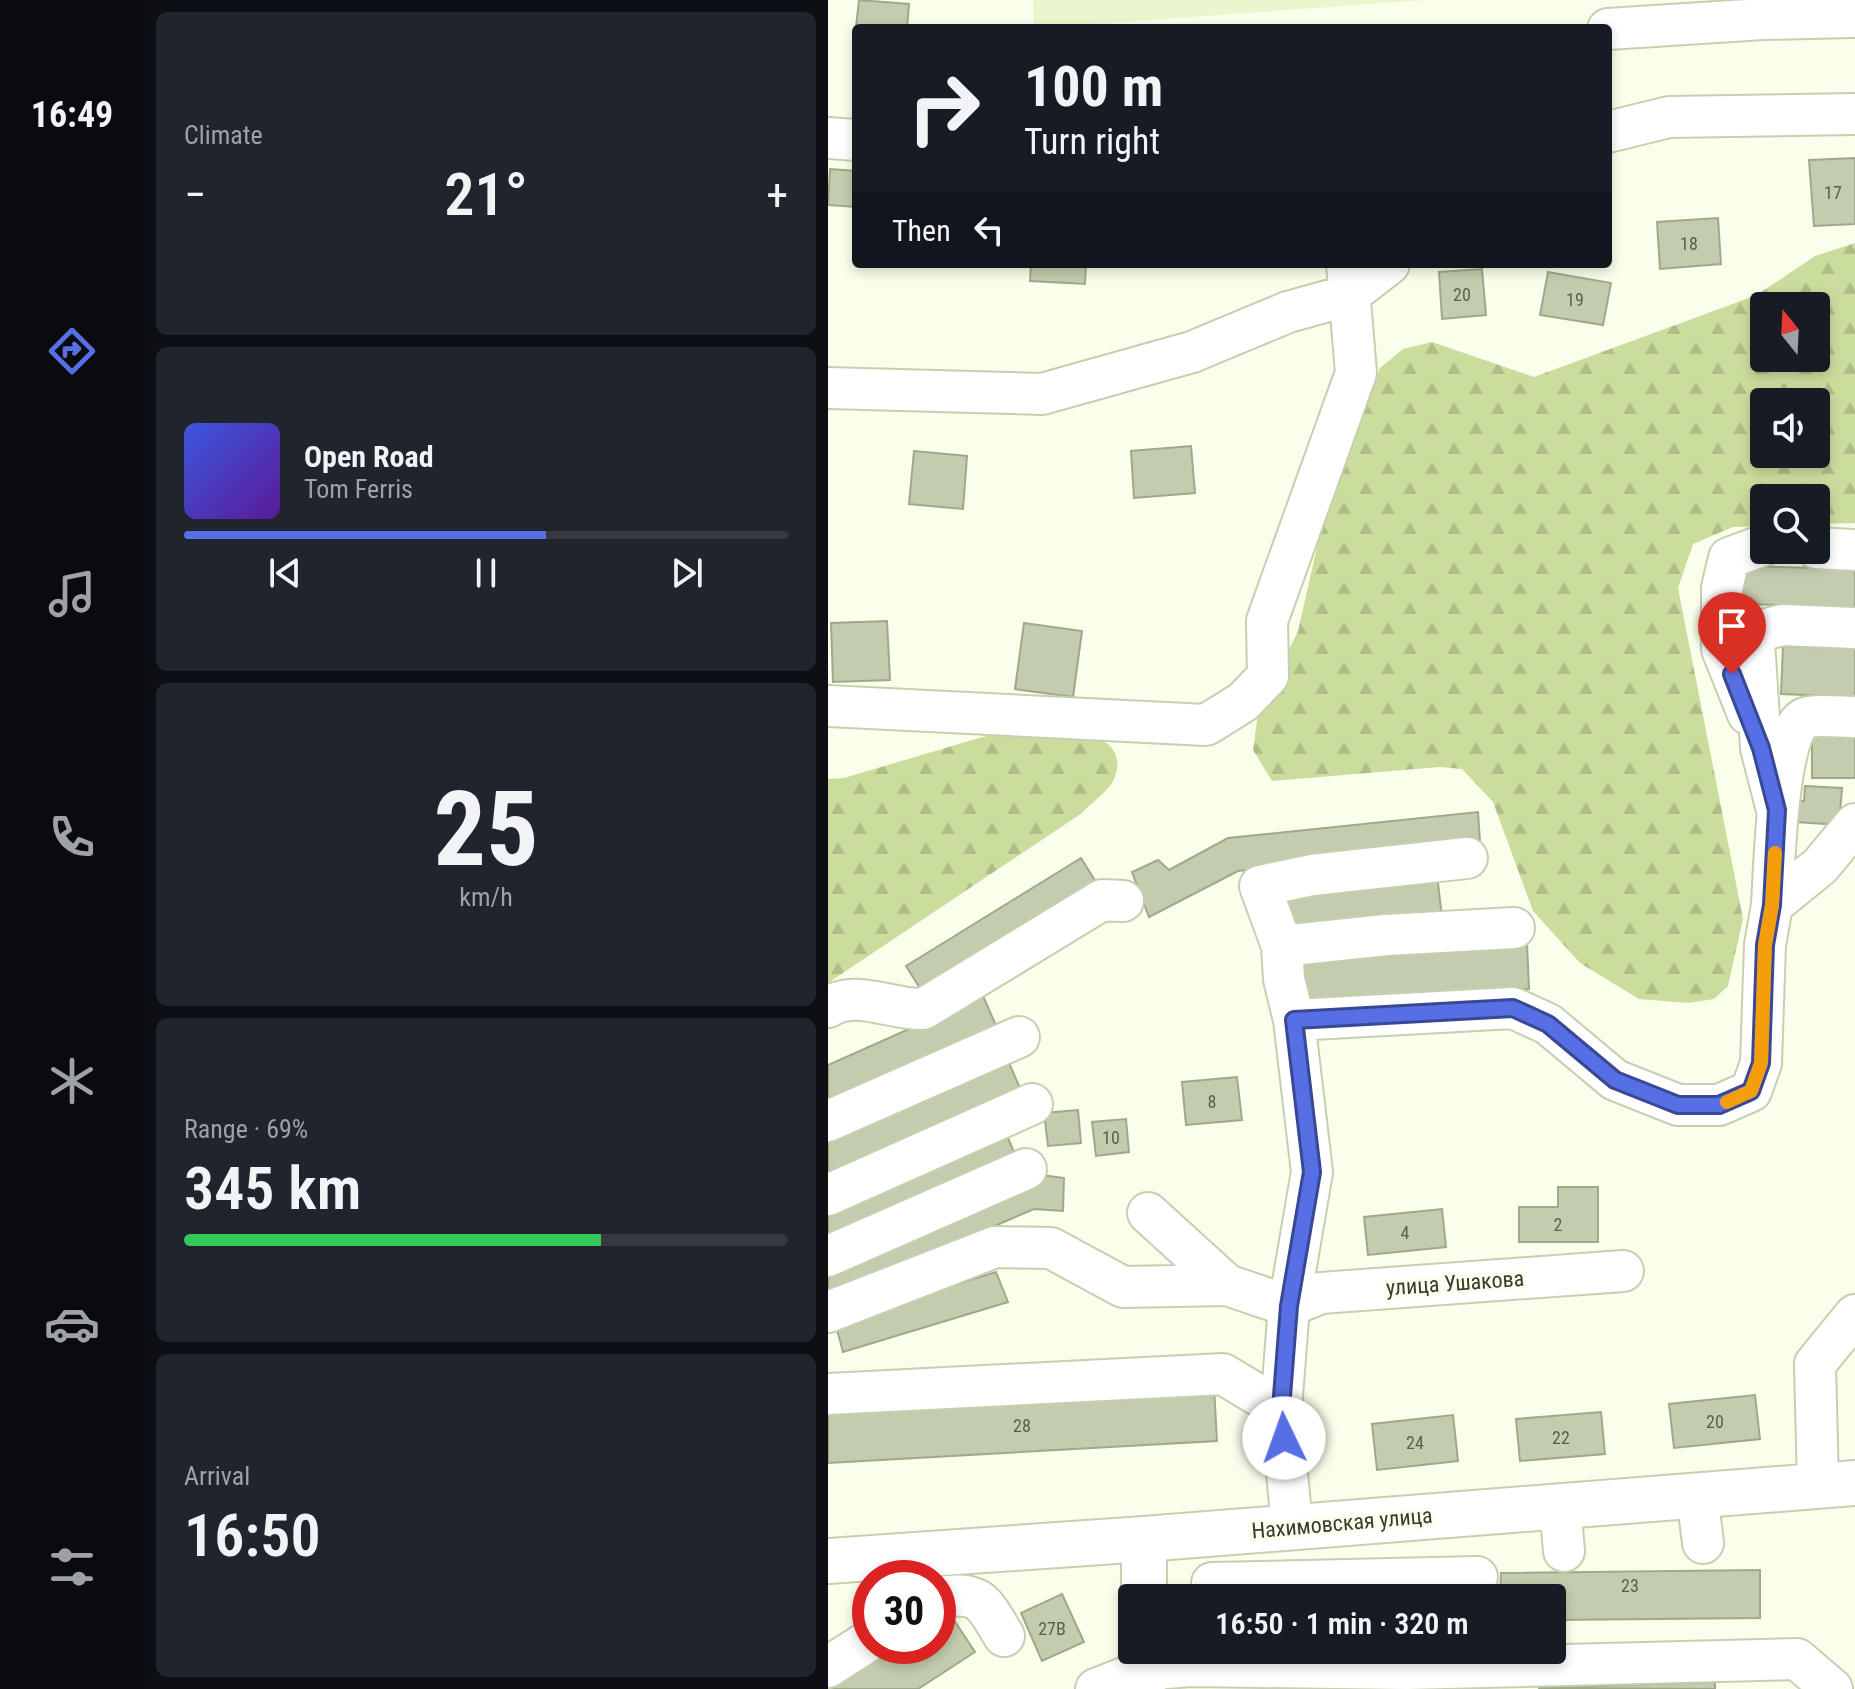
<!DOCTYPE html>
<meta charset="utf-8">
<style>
:root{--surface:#171b24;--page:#20242c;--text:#f1f3f6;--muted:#9ea1a6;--line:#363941;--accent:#576fe5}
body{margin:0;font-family:"Roboto Condensed",sans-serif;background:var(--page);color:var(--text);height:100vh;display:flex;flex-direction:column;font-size:30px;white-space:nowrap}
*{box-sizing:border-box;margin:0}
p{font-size:26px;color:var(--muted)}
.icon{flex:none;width:44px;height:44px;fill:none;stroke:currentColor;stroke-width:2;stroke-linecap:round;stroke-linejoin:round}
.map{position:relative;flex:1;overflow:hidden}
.panel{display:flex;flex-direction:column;gap:12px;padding:12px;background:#0d0f14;width:684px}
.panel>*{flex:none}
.guide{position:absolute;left:24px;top:24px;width:760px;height:244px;border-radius:8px;box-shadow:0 4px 12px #0003;background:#171b24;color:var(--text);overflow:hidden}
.needle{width:52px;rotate:342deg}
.buttons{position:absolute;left:922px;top:292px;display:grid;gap:16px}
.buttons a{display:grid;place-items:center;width:80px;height:80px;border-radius:8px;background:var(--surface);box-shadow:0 4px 12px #0003;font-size:40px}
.speed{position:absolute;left:24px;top:1560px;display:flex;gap:16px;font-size:40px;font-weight:700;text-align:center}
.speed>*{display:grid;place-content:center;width:104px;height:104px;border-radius:50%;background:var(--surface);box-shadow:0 4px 12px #0003;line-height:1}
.speed .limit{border:12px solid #d22;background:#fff;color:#111}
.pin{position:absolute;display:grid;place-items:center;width:68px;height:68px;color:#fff;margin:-82px -34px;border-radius:50% 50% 50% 0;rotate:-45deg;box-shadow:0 0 8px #0007}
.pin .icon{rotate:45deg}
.me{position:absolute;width:88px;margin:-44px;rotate:357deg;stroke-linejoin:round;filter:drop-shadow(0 0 6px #0008)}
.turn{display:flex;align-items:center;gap:28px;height:168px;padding:0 40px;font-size:36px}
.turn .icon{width:104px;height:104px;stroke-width:2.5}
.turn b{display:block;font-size:56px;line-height:68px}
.then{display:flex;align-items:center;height:76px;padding:0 40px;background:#0003;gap:16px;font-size:30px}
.big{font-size:60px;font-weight:600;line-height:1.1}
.panel .tile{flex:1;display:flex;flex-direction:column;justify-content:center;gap:12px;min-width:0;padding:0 28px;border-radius:12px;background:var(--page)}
.panel .dial{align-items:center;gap:0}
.dial b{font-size:104px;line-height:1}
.song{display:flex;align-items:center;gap:24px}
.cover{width:96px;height:96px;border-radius:12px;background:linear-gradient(135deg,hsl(230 70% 55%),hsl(270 70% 35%))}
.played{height:8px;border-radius:4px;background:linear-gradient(90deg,var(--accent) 60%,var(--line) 60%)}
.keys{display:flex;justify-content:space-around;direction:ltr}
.heat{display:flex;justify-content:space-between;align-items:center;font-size:44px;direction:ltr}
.charge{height:12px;border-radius:6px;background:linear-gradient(90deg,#34c759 69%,var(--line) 0)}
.trip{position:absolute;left:290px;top:1584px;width:448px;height:80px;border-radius:8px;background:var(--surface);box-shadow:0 4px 12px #0003;font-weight:600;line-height:80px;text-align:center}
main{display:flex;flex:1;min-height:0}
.menu{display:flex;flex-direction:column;width:144px;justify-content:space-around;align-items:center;background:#090b0e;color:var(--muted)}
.menu .icon{width:56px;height:56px}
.menu .active{color:var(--accent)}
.menu b{font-size:36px;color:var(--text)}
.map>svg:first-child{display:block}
</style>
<main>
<nav class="menu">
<b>16:49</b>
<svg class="icon active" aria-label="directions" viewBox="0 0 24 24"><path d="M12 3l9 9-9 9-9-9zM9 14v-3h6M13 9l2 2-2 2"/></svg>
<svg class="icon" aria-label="music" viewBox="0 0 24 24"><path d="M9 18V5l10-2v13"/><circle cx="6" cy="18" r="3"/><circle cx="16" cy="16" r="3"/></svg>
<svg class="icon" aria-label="phone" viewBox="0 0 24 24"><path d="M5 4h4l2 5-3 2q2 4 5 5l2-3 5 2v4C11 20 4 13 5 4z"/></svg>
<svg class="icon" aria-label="climate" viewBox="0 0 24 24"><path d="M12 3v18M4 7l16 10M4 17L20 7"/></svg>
<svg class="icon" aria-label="car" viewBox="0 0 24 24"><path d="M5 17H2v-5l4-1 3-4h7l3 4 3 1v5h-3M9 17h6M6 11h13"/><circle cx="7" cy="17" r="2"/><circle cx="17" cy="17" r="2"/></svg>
<svg class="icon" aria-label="filters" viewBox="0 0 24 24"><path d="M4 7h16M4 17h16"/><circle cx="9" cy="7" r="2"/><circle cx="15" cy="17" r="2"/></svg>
</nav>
<section class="panel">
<div class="tile"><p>Climate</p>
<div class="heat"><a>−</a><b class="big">21°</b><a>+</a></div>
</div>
<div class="tile">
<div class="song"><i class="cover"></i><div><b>Open Road</b><p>Tom Ferris</p></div></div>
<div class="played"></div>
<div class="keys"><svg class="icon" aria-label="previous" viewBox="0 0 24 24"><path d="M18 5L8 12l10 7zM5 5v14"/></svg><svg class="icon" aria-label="pause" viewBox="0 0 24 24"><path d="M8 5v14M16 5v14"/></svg><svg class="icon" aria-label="next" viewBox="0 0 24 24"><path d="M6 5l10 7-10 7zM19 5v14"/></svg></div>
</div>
<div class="tile dial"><b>25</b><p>km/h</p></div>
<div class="tile"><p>Range · 69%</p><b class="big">345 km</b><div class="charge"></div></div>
<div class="tile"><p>Arrival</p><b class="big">16:50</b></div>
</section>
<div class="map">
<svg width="1027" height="1689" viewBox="0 0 1027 1689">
<defs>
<pattern id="forest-firs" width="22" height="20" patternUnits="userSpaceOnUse" patternTransform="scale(2)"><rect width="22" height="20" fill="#cbdd9d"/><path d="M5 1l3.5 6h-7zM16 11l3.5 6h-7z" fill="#afbe88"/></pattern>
</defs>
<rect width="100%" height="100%" fill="#f9ffeb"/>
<!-- built -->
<path fill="#eaf6ce" d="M 205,0 L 599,0 L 211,28 L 206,28 Z"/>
<!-- forest -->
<path fill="url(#forest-firs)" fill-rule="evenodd" d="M 1027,243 L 1027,523 L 988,524 L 988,498 L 936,498 L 936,526 L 905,527 L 865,544 L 850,588 L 915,919 L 900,986 L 886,999 L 860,1003 L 811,999 L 752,963 L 705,911 L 665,802 L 634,769 L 611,767 L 444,781 L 425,750 L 430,713 L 470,631 L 491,538 L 526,434 L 552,368 L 575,349 L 604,342 L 706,377 L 929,295 L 987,256 ZM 936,306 L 988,306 L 988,358 L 936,358 ZM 936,402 L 988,402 L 988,454 L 936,454 Z
M 195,725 C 224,725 304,728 287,777 C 283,789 263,803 254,813 L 0,983 L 0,779 L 16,778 Z"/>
<!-- building -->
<path fill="#c3cdad" stroke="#9fa98a" stroke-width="2" d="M 31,0 L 81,4 L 79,28 L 28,28 L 28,45 L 26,45 Z
M 1027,158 L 1027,224 L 986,226 L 981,160 Z
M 2,169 L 28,171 L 28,207 L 0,205 Z
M 890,218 L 893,264 L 832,269 L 829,222 Z
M 203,264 L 258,264 L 257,284 L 202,281 Z
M 654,269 L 658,315 L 614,319 L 611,272 Z
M 720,272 L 783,283 L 775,325 L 712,315 Z
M 363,446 L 367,493 L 306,498 L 303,451 Z
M 86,451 L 139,456 L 135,509 L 81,504 Z
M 915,566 L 1027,569 L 1027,607 L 914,604 Z
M 59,621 L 62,680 L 5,682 L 3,623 Z
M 196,623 L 254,631 L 245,697 L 187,689 Z
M 955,646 L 1027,649 L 1027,697 L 953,694 Z
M 984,734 L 1027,734 L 1027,778 L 984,778 Z
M 977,786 L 1014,788 L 1011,825 L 968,822 L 969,800 L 976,801 Z
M 650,812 L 652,842 L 410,871 L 321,917 L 304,872 L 330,860 L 341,870 L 400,838 Z
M 253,858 L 273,890 L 98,998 L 78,966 Z
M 609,874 L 614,918 L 460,934 L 455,890 Z
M 699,943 L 701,989 L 468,1000 L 466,953 Z
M 155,996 L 170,1030 L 0,1106 L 0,1065 Z
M 179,1058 L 194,1093 L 0,1177 L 0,1136 Z
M 409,1077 L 414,1120 L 358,1125 L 354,1082 Z
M 250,1110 L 253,1143 L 220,1146 L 216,1113 Z
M 298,1119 L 301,1152 L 268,1156 L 264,1122 Z
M 177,1131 L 191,1164 L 0,1246 L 0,1207 Z
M 207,1174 L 236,1178 L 235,1211 L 206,1209 L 0,1298 L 0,1264 Z
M 730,1187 L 770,1187 L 770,1242 L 691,1242 L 691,1207 L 730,1207 Z
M 614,1209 L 618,1247 L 540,1255 L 536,1217 Z
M 168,1272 L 180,1302 L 15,1352 L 7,1322 Z
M 386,1387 L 389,1441 L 0,1463 L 0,1408 Z
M 927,1395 L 932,1439 L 846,1448 L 841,1404 Z
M 773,1412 L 777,1454 L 692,1461 L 688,1419 Z
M 625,1415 L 630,1461 L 549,1470 L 544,1424 Z
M 932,1570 L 932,1618 L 724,1620 L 724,1598 L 672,1598 L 673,1573 Z
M 234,1594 L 256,1642 L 214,1661 L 193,1613 Z
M 120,1611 L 147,1652 L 90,1689 L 0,1689 L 65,1646 L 110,1646 L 110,1617 Z
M 887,1682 L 887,1689 L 710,1688 Z"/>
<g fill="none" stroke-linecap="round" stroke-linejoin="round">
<defs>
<path id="minor" d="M 780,29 L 935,19 L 1027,17
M 780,132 L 841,117 L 1027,114
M 0,138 L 28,140
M 0,388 L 214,394 L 364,352 L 460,312 L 521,295 L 561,264
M 988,548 L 1027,550
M 0,706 L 378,725 L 415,702 L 440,676 L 439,621 L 528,373 L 519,264
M 920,714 L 894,649 L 894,588 L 901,558 L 936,545
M 949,810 L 933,748 L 926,642 L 935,630 L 955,625 L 1027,628
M 944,905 C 946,874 949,729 977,718 C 987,714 1015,717 1027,717
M 454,946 L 558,935 L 686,928
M 0,1007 C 29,989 63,1010 95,1009 L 274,900 L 295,901
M 466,1020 L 685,1008 L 720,1024 L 787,1080 L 850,1105 L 891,1105 L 923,1091 L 933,1063 L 937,945 L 944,905 L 992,866 L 1027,824
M 0,1121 L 191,1037
M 0,1195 L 204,1104
M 320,1213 L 399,1285
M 0,1256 L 198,1169
M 461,1306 L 493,1293 L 795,1271
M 0,1312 L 167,1247 L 223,1248 L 295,1287 L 399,1285 L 461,1306
M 0,1394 L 395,1374 L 453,1409
M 990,1485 L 987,1364 L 1027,1315
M 869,1494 L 875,1543
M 732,1505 L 736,1551
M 464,1526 L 453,1409 L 461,1306 L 484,1172 L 466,1020 L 456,979 L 454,946 L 432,886 L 484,875 L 639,858
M 110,1597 C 154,1591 155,1602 176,1636
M 384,1598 L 384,1583 L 649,1577
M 0,1667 L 42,1640
M 268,1689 L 316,1670 L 362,1666 L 578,1669 L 969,1659 L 1004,1689"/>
<path id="major" d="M 0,1561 L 316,1539 L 1027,1483
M 316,1598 L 316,1539
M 315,1689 L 316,1650"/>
</defs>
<!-- minor casing -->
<use href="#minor" stroke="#c6d0b0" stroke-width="44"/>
<!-- major casing -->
<use href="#major" stroke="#c6d0b0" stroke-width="48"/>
<!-- minor -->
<use href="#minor" stroke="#fff" stroke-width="40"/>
<!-- major -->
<use href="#major" stroke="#fff" stroke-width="44"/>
</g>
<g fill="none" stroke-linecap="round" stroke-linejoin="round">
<defs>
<path id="route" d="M 456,1438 L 453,1409 L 461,1306 L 484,1172 L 466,1020 L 685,1008 L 720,1024 L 787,1080 L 850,1105 L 891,1105 L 923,1091 L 933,1063 L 937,945 L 944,905 L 949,810 L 933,748 L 904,674"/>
</defs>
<!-- route casing -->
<use href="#route" stroke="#394895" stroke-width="20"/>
<!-- route -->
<use href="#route" stroke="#576fe5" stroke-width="14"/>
<!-- slow -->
<path stroke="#f59e0b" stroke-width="14" d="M 899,1102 L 923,1091 L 933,1063 L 937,945 L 944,905 L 947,853"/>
</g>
<g text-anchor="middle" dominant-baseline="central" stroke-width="7" stroke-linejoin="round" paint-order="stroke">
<!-- number labels -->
<g font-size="18" fill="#5a5f4e">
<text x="1005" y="192">17</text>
<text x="861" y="243">18</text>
<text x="634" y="294">20</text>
<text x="747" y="299">19</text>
<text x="384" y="1101">8</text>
<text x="283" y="1137">10</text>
<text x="730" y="1224">2</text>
<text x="577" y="1232">4</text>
<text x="887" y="1421">20</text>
<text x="194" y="1425">28</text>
<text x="733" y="1437">22</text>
<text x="587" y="1442">24</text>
<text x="802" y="1585">23</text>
<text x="224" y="1628">27В</text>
</g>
<!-- street labels -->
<g font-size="22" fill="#373a2e" stroke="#f9ffeb">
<text transform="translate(627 1283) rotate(-4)">улица Ушакова</text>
<text transform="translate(514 1523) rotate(-5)">Нахимовская улица</text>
</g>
</g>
</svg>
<div class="buttons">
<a><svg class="needle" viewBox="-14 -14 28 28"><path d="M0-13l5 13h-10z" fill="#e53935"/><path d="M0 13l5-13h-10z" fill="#9ea1a6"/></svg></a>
<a><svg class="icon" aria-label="sound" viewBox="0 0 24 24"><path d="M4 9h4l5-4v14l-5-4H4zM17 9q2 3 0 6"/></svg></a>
<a><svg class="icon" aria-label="search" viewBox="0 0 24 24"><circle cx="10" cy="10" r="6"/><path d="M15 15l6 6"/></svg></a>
</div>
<div class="speed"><div class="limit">30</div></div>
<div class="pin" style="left:904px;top:674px;background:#d93025"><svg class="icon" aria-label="arrive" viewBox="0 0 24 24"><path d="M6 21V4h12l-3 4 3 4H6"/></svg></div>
<svg class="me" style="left:456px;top:1438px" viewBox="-20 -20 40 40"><circle r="19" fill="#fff"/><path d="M0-13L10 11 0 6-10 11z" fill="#576fe5"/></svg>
<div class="trip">16:50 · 1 min · 320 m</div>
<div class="guide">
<div class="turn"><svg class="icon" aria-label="right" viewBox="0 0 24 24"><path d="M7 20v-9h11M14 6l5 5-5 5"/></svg><div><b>100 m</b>Turn right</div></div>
<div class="then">Then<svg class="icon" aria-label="left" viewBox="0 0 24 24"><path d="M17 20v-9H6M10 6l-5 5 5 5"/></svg></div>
</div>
</div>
</main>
